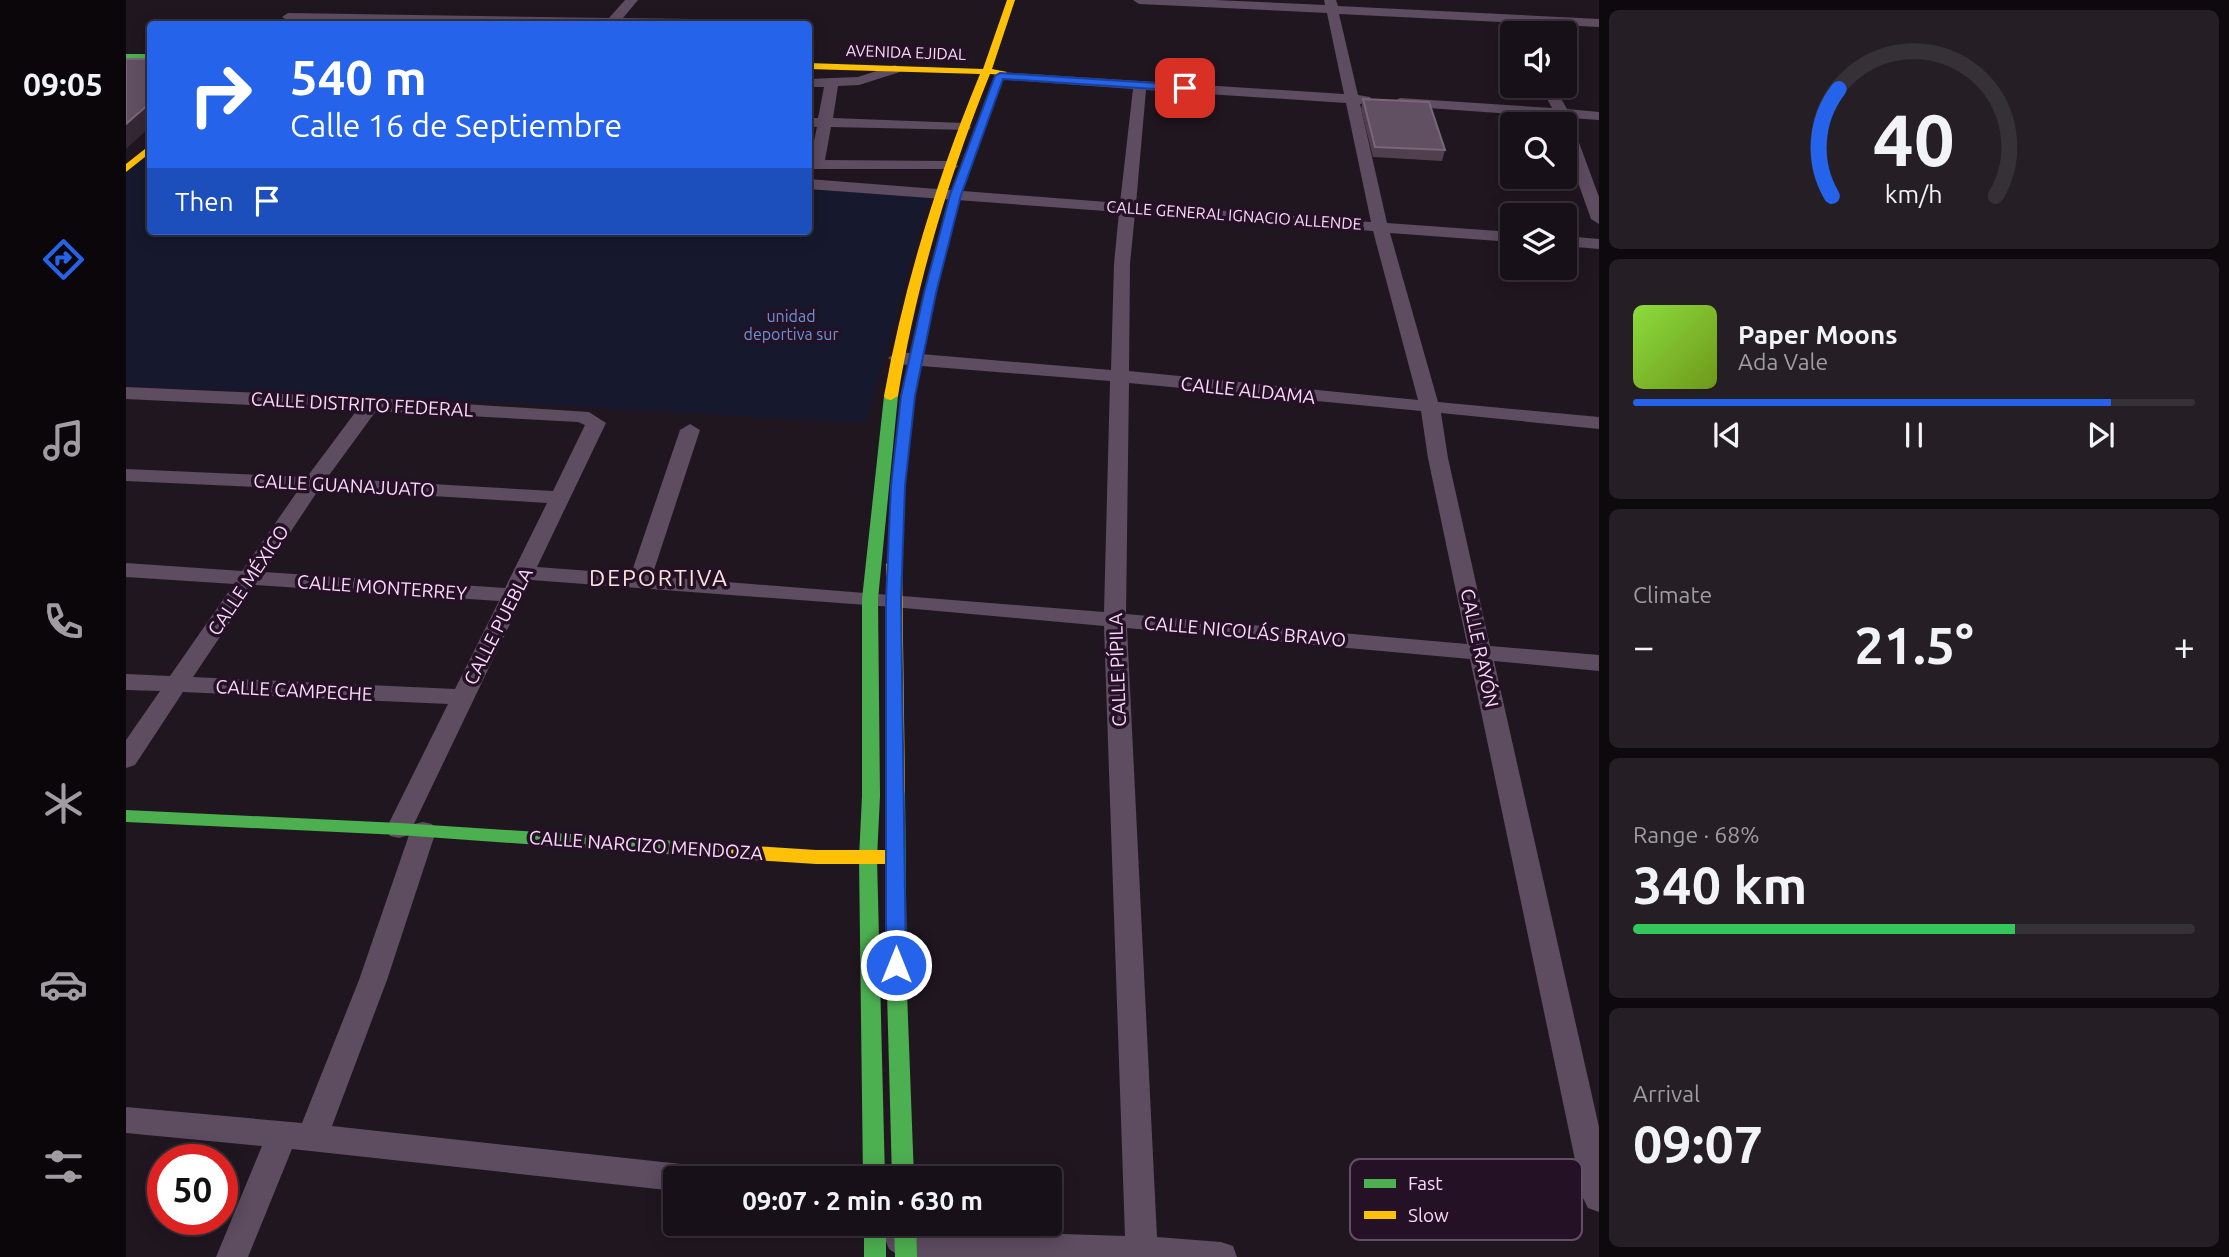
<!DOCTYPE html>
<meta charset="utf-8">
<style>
:root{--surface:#181018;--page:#251e25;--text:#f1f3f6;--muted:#9f9da2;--line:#363037;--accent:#2563eb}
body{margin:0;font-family:Ubuntu,sans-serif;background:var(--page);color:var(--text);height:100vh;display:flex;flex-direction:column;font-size:26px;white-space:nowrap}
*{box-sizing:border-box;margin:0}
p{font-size:23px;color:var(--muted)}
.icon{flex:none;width:38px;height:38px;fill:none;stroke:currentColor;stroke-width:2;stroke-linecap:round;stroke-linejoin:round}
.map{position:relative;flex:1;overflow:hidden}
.details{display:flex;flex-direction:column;gap:10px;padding:10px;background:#0d090d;width:630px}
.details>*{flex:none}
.top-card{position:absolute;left:21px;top:21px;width:665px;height:214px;border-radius:7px;box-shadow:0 4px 18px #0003,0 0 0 2px var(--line);background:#2563eb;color:#fff;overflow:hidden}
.buttons{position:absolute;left:1374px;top:21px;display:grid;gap:14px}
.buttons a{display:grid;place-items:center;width:77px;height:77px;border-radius:7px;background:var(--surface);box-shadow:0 4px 18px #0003,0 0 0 2px var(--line);font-size:35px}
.speed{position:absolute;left:21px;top:1144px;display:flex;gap:14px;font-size:35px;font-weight:700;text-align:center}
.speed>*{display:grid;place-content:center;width:91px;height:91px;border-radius:50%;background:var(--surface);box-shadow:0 4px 18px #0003,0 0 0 2px var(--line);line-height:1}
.speed .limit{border:10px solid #d22;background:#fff;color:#111}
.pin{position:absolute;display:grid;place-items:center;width:60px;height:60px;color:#fff;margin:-30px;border-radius:14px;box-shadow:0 4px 10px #0006}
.me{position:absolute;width:77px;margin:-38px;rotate:0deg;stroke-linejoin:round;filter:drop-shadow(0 0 5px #0008)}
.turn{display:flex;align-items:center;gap:24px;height:147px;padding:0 28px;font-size:32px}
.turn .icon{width:91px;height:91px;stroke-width:2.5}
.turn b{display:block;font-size:49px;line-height:60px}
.then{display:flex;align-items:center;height:66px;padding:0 28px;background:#0003;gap:14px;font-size:26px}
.big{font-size:52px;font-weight:600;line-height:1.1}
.details .widget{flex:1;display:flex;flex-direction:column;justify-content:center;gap:10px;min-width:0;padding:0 24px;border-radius:10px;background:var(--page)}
.details .dial{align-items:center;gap:0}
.dial svg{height:182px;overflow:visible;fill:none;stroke:var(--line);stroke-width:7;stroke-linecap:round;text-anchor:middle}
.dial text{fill:var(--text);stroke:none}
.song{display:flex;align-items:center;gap:21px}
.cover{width:84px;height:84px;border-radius:10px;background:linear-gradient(135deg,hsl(90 70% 55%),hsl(80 70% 35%))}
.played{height:7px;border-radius:4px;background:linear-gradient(90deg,var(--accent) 85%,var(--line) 85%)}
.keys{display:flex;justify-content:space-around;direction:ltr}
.heat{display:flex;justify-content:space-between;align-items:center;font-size:38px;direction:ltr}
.charge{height:10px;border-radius:5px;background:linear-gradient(90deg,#34c759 68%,var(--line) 0)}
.trip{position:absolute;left:537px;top:1166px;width:399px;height:70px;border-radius:7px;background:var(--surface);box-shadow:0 4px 18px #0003,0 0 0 2px var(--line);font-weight:600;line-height:70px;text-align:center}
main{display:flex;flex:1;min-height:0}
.tab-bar{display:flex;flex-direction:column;width:126px;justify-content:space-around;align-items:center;background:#0a060a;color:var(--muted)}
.tab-bar .icon{width:49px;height:49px}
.tab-bar .current{color:var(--accent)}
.tab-bar b{font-size:32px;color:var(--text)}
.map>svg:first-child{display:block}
</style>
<main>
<nav class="tab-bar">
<b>09:05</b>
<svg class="icon current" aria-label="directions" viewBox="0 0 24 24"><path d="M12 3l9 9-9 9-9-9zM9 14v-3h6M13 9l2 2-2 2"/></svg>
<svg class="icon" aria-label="music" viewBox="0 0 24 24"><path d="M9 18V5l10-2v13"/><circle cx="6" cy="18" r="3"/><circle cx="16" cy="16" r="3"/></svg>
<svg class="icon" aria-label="phone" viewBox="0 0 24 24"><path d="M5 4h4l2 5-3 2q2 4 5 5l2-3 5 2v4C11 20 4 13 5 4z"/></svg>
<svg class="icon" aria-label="climate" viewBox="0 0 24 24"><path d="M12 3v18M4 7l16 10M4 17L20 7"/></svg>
<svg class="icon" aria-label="car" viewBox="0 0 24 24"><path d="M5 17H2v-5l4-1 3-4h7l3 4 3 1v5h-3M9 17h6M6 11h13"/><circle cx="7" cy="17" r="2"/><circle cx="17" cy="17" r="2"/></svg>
<svg class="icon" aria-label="filters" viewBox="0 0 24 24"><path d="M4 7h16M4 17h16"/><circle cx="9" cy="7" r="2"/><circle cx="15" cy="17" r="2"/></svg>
</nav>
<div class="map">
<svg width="1473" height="1257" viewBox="0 0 1473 1257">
<rect width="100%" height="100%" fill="#201620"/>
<!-- green -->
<path fill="#16192d" d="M 24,152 L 24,231 L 682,231 L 683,189 L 803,197 L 740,423 L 328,400 L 0,386 L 0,172 Z"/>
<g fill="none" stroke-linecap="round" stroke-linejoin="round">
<!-- street -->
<path fill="#5e4c60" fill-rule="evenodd" d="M 499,0 L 512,0 L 497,18 L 644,20 L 650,24 L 162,21 L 156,17 L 162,13 L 483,18 Z
M 1007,0 L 1089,0 L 1199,5 L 1198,0 L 1210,0 L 1212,6 L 1473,19 L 1473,27 L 1213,14 L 1232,95 L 1244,97 L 1246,100 L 1244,103 L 1234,104 L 1261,223 L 1386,232 L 1386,242 L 1264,233 L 1312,402 L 1473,417 L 1473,429 L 1315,413 L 1322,458 L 1364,646 L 1473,655 L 1473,671 L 1368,661 L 1473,1127 L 1473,1212 L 1462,1208 L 1457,1198 L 1344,659 L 1001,628 L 1031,1237 L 1095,1242 L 1107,1246 L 1111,1257 L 775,1257 L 763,1249 L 759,1239 L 763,1229 L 775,1224 L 787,1229 L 999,1236 L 978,626 L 767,607 L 405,580 L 288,824 L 297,822 L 306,824 L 310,831 L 261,980 L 206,1126 L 555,1164 L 566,1168 L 571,1178 L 550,1178 L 550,1191 L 166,1149 L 122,1257 L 90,1257 L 136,1146 L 0,1133 L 0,1107 L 176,1123 L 233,980 L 283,835 L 273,838 L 264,836 L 260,829 L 322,704 L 57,692 L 9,765 L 0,768 L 0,740 L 34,691 L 0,690 L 0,674 L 44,676 L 108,584 L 0,577 L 0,563 L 116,571 L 173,489 L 0,481 L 0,469 L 181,477 L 231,410 L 0,399 L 0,387 L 246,398 L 463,412 L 480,423 L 411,567 L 505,574 L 554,430 L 564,424 L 574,430 L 526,576 L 978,612 L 984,381 L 771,364 L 762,358 L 771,352 L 985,370 L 988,264 L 993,212 L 682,189 L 682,179 L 994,203 L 1007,89 L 869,79 L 869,73 L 874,72 L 1218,94 L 1201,13 L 1013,4 ZM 1020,90 L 1220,103 L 1245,222 L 1010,204 ZM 1009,213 L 1247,231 L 1292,400 L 1003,371 L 1004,264 ZM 1003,383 L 1295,411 L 1302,458 L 1341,644 L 1000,614 ZM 250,411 L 452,422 L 459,425 L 427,491 L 201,478 ZM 193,489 L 421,503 L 379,588 L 138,572 ZM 129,585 L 373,601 L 329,689 L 67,677 Z
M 769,65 L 776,69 L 774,72 L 733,85 L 712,86 L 707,118 L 838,123 L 845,127 L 843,130 L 705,127 L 699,160 L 824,161 L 832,166 L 829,169 L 682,169 L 691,127 L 682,126 L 682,118 L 692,118 L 698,87 L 682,87 L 682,79 L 732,77 Z
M 1414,86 L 1428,86 L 1441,109 L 1473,112 L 1473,120 L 1444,118 L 1473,197 L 1473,224 L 1465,219 L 1438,143 L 1438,124 L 1432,124 L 1430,117 L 1274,106 L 1267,102 L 1274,98 L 1426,108 Z
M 1438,236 L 1473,239 L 1473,249 L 1438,246 Z"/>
<!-- fast -->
<path fill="#4caf50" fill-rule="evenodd" d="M 0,54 L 24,54 L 24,60 L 0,60 Z
M 765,392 L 772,396 L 752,599 L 754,796 L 751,858 L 759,1178 L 737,1178 L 733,858 L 736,796 L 736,599 L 758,396 Z
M 770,786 L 776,788 L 779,792 L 781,992 L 788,1178 L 766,1178 L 761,992 L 761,792 L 764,788 Z
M 0,810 L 273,823 L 581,843 L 587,845 L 590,850 L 587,855 L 581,857 L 273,835 L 0,822 Z
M 738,1223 L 760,1223 L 760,1257 L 738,1257 Z
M 768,1223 L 790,1223 L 791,1257 L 769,1257 Z"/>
<!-- slow -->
<path fill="#ffc107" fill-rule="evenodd" d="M 881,0 L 889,0 L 866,69 L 881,72 L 876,75 L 864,74 C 822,178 790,286 772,396 L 765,400 L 760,399 L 758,396 C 778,285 811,178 854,74 L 682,69 L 682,63 L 857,69 Z
M 24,145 L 24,153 L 0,172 L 0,164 Z
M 768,559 L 776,564 L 779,792 L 776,796 L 764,796 L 761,792 L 760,564 Z
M 581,843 L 690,850 L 763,850 L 769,852 L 772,857 L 769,862 L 763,864 L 690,864 L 581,857 L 575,855 L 572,850 L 575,845 Z"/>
</g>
<!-- wall -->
<path fill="#4f3f4f" d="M 1237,99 L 1319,150 L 1316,161 L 1247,157 L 1235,109 Z"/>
<!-- shaded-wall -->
<path fill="#342834" d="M 24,103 L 24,127 L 0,149 L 0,124 Z"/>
<!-- building -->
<path fill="#615062" stroke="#7a657a" stroke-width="2" d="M 0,59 L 24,59 L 24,103 L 0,124 Z
M 1237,99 L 1303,102 L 1319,150 L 1249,147 Z"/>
<!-- route -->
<path fill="#2563eb" stroke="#184099" stroke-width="2" d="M 874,73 L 1059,85 L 1064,88 L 1059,91 L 877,79 L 835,195 L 810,293 L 789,396 L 779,486 L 775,600 L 780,965 L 777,971 L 770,973 L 763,971 L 760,965 L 760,600 L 765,486 L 775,396 L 798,293 L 824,195 L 869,76 Z"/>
<g text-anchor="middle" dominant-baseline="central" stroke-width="7" stroke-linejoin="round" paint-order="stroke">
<!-- far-street labels -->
<g font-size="16" fill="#fbd8fc" stroke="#251125">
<text transform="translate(780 52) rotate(2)">AVENIDA EJIDAL</text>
<text transform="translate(1108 215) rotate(4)">CALLE GENERAL IGNACIO ALLENDE</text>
</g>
<!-- far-park labels -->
<g font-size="16" fill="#6995d7" stroke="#251125">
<text x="665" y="316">unidad<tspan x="665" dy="18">deportiva sur</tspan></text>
</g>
<!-- street labels -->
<g font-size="19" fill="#fbd8fc" stroke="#251125">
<text transform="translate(1122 390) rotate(6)">CALLE ALDAMA</text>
<text transform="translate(236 404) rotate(3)">CALLE DISTRITO FEDERAL</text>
<text transform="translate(218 485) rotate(3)">CALLE GUANAJUATO</text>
<text transform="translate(122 580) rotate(-56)">CALLE MÉXICO</text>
<text transform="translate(256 587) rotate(4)">CALLE MONTERREY</text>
<text transform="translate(372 626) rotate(-63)">CALLE PUEBLA</text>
<text transform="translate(1119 631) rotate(5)">CALLE NICOLÁS BRAVO</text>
<text transform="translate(1354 648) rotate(78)">CALLE RAYÓN</text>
<text transform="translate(991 670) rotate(-92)">CALLE PÍPILA</text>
<text transform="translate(168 690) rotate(3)">CALLE CAMPECHE</text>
<text transform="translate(520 845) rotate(4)">CALLE NARCIZO MENDOZA</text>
</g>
<!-- quarter labels -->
<g font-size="23" letter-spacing="2" fill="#fce2da" stroke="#251125">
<text x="533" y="577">DEPORTIVA</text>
</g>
</g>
<!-- legend -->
<rect x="1224" y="1159" width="232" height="81" rx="10" fill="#251125" stroke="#654d66" stroke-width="2"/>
<rect x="1238" y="1179" width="32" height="9" fill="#4caf50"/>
<rect x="1238" y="1211" width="32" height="8" fill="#ffc107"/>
<g font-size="19" fill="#fbd8fc">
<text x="1282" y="1190">Fast</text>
<text x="1282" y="1222">Slow</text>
</g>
</svg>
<div class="buttons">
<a><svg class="icon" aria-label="sound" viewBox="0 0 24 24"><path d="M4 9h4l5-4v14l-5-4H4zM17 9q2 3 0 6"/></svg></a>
<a><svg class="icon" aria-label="search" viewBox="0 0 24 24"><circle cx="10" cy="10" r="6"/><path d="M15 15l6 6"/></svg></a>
<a><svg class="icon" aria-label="layers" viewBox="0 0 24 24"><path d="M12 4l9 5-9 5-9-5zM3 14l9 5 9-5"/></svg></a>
</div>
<div class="speed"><div class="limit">50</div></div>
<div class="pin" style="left:1059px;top:88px;background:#d93025"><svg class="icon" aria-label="arrive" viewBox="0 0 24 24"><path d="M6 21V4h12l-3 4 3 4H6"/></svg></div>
<svg class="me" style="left:770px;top:965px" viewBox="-20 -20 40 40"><circle r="17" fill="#2563eb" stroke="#fff" stroke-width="3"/><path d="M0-11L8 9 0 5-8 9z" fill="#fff"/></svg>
<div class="trip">09:07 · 2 min · 630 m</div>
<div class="top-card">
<div class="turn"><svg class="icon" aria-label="right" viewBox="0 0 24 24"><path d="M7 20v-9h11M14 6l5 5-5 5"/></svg><div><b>540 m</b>Calle 16 de Septiembre</div></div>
<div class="then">Then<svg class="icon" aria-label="arrive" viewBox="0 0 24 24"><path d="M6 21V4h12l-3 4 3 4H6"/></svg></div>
</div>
</div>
<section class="details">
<div class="widget dial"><svg viewBox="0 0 100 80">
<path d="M14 69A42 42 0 1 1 86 69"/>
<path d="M14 69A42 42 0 0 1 17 22" stroke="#2563eb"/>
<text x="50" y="56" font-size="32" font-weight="700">40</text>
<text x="50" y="72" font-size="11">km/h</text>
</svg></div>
<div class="widget">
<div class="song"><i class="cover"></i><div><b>Paper Moons</b><p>Ada Vale</p></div></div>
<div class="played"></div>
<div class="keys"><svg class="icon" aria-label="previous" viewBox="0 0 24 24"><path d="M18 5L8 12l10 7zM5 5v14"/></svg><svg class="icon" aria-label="pause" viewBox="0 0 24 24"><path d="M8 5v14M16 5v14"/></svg><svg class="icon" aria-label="next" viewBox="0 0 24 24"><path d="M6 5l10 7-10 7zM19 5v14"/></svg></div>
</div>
<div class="widget"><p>Climate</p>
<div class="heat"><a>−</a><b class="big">21.5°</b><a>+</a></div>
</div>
<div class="widget"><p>Range · 68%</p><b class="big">340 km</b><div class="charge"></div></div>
<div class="widget"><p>Arrival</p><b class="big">09:07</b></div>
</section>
</main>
